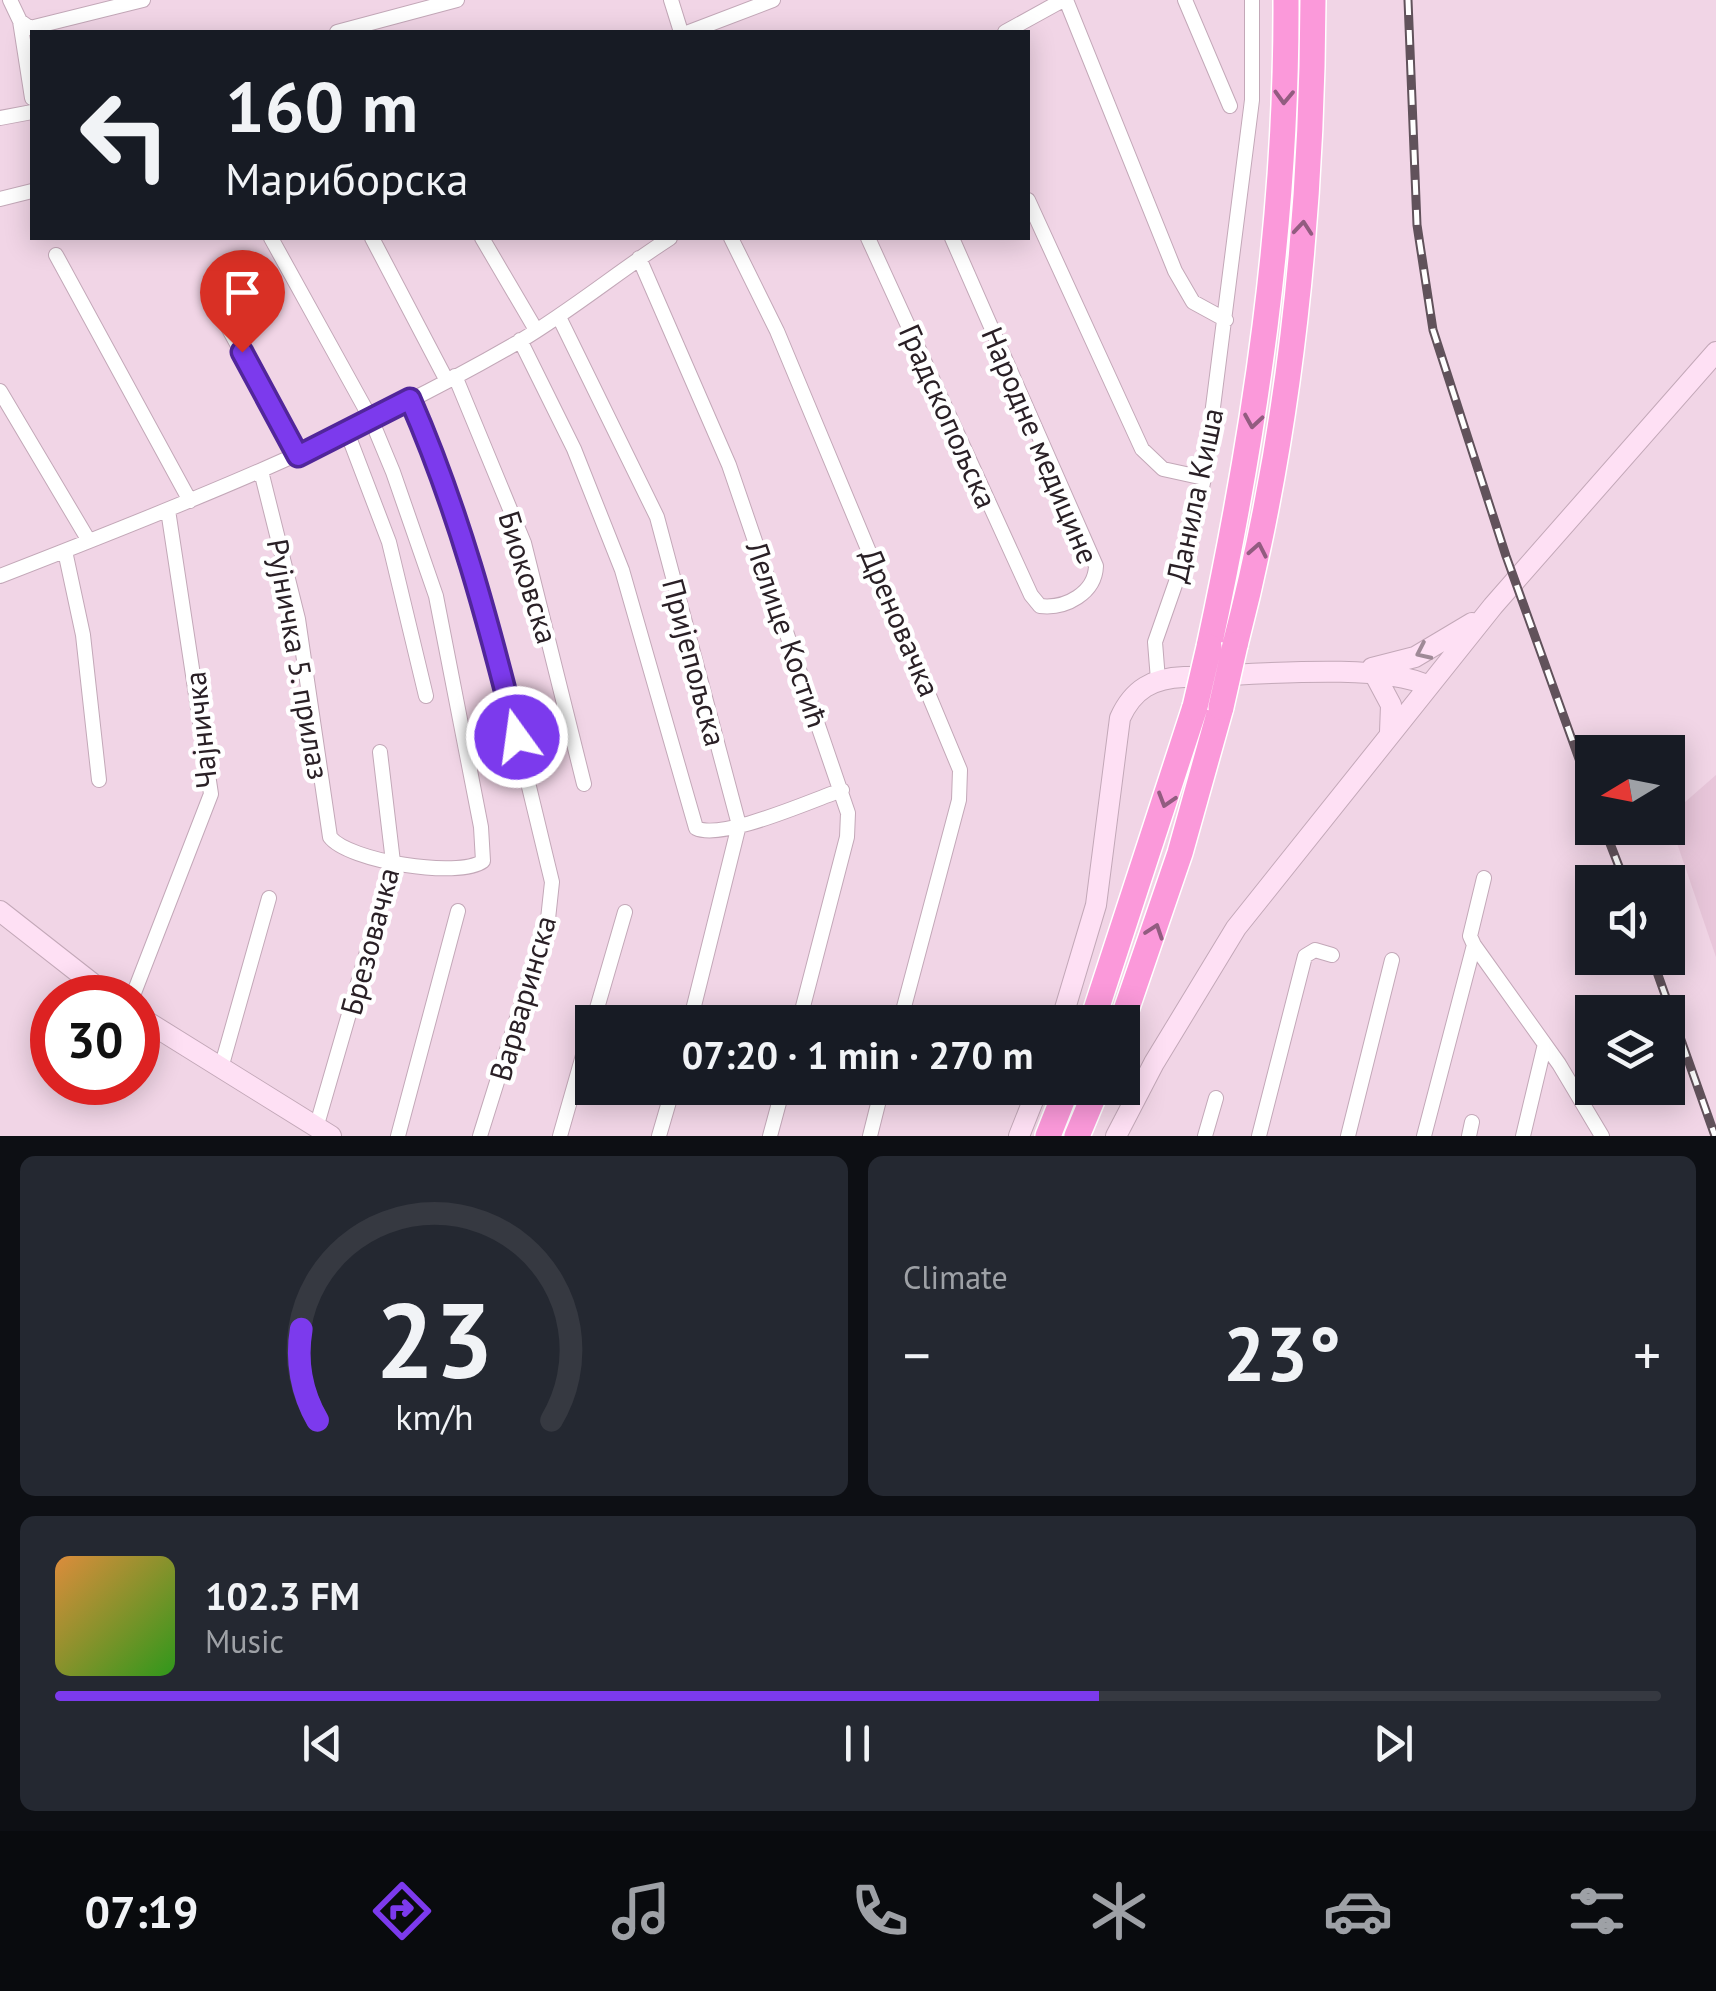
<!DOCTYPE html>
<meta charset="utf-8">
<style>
:root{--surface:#171b24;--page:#242831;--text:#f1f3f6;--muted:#9ea1a6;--line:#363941;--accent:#7c3aed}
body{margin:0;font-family:"PT Sans",sans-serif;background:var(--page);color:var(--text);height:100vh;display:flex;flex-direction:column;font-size:38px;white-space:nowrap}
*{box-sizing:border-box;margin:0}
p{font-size:32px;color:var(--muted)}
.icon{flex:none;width:55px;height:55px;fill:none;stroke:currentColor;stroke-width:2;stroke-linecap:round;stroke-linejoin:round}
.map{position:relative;height:1136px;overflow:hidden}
.panel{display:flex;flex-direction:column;gap:20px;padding:20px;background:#0d0f14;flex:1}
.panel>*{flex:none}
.guide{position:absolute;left:30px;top:30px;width:1000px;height:210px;border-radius:0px;box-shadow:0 5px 25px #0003;background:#171b24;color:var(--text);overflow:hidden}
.needle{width:65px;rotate:260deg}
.buttons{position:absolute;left:1575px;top:735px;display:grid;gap:20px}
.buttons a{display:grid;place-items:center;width:110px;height:110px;border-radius:0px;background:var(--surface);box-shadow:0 5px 25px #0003;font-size:50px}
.speed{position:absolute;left:30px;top:975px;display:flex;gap:20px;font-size:50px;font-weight:700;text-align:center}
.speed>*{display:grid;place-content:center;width:130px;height:130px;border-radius:50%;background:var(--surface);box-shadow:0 5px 25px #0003;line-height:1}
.speed .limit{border:15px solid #d22;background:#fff;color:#111}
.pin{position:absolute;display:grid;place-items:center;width:85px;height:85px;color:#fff;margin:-102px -42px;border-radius:50% 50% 50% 0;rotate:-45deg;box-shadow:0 0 10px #0007}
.pin .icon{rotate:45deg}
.me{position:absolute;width:110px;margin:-55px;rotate:346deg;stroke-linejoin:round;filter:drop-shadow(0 0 8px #0008)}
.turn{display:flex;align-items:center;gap:35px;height:210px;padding:0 30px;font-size:45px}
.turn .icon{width:130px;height:130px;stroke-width:2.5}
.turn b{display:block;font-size:70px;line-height:85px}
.big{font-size:75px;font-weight:600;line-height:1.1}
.panel .card{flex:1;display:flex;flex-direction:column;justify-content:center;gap:15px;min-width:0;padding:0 35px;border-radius:15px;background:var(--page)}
.panel .dial{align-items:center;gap:0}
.dial svg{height:260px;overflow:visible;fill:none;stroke:var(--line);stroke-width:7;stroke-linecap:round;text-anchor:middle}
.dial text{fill:var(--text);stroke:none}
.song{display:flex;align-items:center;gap:30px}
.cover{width:120px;height:120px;border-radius:15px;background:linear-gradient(135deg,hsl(30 70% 55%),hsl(110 70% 35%))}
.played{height:10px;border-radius:5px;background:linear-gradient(90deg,var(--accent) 65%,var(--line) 65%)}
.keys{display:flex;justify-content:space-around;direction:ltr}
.heat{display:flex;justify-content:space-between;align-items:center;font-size:55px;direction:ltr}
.panel .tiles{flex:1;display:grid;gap:20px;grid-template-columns:1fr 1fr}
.card:last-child{grid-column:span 2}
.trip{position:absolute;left:575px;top:1005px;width:565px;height:100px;border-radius:0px;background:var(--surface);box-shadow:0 5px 25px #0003;font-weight:600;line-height:100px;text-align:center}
.dock{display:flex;height:160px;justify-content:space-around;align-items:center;background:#090b0e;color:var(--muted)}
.dock .icon{width:70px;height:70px}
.dock .current{color:var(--accent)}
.dock b{font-size:45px;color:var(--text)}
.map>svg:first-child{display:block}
</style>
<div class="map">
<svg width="1716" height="1136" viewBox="0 0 1716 1136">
<rect width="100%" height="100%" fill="#f1d5e6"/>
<!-- built -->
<path fill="#e8c6da" d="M 1716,775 L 1716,957 L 1668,817 Z"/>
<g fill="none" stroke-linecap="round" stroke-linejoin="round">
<defs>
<path id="street" d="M 10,0 L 20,21 L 32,98
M 671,0 L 681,32
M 1066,0 L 1175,271 L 1193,302 L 1226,320
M 1185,0 L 1230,106
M 20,21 L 30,28 L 143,0
M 337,32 L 457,0
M 689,32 L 773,0
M 1005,32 L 1063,0
M 0,118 L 32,112
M 0,199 L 32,191
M 1028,200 L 1142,449 L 1163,469 L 1204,478
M 372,238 L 447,381
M 482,238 L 536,330
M 731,238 L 777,331 L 960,770 L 959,800 L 900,1022
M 868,238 L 1031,595 L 1040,606 C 1066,609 1095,593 1096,566 L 952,238
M 56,255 L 190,501
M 639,258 L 729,465 L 848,813 L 847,837 L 799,1022
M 559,317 L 657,517 L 739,825 L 690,1022
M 224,320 L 298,456
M 520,340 L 574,449 L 622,570 L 696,828 C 722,841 812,800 842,790
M 455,376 L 524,543 L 584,784
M 0,391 L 89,541
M 410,399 C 477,554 512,718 552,882 L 548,919 L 480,1136
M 347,432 L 389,542 L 426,696
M 261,471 L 298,619 L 330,837 C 348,861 459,879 483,861 L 481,827 L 436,596 L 393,472 L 371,419 L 271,238
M 65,551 L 83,635 L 99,780
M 0,576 C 178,507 355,437 520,341 C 572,310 619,271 670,238
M 1158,680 L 1155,642 L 1191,539 L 1204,478 L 1252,100 L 1252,0
M 1484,878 L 1470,936 L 1474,945 L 1559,1064 L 1602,1136
M 132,998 L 211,794 L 168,510
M 593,1022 L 625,912
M 221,1068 L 269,898
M 316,1128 L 393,862 L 380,752
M 398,1136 L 458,911
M 560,1136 L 592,1024
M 659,1136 L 673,1088
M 770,1136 L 783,1088
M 870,1136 L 882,1088
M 1205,1136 L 1216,1098
M 1259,1136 L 1305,956 L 1315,950 L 1332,955
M 1348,1136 L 1392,960
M 1424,1136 L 1474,945
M 1469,1136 L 1472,1122
M 1523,1136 L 1544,1048"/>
<path id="secondary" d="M 1372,668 L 1415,657 L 1472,623
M 1375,675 L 1391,705 L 1390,732
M 0,911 L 111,998
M 138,1016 L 331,1136
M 1061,1022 L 1096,905 L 1120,718 C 1133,689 1153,678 1184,677 C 1243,676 1380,661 1428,686
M 1019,1136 L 1038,1088
M 1116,1136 L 1154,1063 L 1236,928 L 1493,606 L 1716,352"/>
<path id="highway" d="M 1235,645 C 1290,435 1312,217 1313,0
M 1209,647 C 1255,433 1287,219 1286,0
M 1092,1022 L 1195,707
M 1122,1022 L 1180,853 L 1221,707
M 1048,1136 L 1067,1088
M 1077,1136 L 1097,1088"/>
</defs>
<!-- street casing -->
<use href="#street" stroke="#c3a8b8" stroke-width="16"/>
<!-- secondary casing -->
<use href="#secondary" stroke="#c3a8b8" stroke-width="22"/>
<!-- highway casing -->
<use href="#highway" stroke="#fff" stroke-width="28"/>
<!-- street -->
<use href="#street" stroke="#fff" stroke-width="14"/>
<!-- secondary -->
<use href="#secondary" stroke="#fee0f4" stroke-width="20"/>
<!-- highway -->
<use href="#highway" stroke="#fb99da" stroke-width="25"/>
<defs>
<path id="rail" d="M 1408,0 L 1417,225 L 1433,330 L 1506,556 L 1592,795
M 1604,828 L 1625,882
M 1652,958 L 1715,1136"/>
</defs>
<!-- rail casing -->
<use href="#rail" stroke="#61525b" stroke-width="9"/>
<!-- rail -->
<use href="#rail" stroke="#fff" stroke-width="5" stroke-dasharray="15" stroke-linecap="butt"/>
<defs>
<path id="highway-bridge" d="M 1195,707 L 1209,647
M 1221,707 L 1235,645"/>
</defs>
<!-- highway-bridge casing -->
<use href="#highway-bridge" stroke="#fff" stroke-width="28" stroke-linecap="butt"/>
<!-- highway-bridge -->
<use href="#highway-bridge" stroke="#fb99da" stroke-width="25"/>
</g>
<!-- one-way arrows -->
<defs><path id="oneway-chevron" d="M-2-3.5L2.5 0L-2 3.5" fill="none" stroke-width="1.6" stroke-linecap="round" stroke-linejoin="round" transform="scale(2.5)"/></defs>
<g stroke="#925c80">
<use href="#oneway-chevron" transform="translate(1284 97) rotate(92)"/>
<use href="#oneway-chevron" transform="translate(1303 228) rotate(-85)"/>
<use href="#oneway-chevron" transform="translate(1253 421) rotate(99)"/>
<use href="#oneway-chevron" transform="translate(1258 550) rotate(-79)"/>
<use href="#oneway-chevron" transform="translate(1166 800) rotate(107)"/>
<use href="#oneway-chevron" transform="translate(1155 931) rotate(-71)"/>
</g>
<use stroke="#9f8a97" href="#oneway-chevron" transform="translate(1423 652) rotate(155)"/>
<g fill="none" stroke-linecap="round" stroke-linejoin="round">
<defs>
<path id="route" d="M 242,352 L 298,456 L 410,399 C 458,509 488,621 517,737"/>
</defs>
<!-- route casing -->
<use href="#route" stroke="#51269a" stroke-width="25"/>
<!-- route -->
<use href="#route" stroke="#7c3aed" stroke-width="18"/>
</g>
<g text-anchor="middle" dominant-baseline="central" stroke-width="9" stroke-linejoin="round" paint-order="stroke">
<!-- street labels -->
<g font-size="30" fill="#2a2026" stroke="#fff">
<text transform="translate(949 416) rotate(66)">Градскопољска</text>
<text transform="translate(1041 445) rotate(67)">Народне медицине</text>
<text transform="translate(1194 495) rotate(-78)">Данила Киша</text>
<text transform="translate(529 577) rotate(73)">Биоковска</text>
<text transform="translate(901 622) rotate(67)">Дреновачка</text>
<text transform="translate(788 634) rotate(71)">Лелице Костић</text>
<text transform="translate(299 659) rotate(80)">Рујничка 5. прилаз</text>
<text transform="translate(695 662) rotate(75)">Пријепољска</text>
<text transform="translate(200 730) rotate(-96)">Чајничка</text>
<text transform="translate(369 941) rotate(-75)">Брезовачка</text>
<text transform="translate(522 998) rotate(-74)">Варваринска</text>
</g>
</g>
</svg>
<div class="buttons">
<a><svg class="needle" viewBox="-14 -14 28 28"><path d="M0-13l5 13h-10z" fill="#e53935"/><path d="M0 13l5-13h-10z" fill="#9ea1a6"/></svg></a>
<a><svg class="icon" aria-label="sound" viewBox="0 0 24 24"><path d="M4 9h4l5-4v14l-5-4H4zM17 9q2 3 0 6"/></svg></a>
<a><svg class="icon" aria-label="layers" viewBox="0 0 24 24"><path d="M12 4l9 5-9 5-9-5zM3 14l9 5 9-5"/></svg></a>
</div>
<div class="speed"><div class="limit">30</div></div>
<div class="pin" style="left:242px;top:352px;background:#d93025"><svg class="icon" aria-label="arrive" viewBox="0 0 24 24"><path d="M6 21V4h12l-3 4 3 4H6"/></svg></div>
<svg class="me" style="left:517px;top:737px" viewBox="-20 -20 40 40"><circle r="17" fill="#7c3aed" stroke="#fff" stroke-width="3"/><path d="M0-11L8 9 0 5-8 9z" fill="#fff"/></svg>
<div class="trip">07:20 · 1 min · 270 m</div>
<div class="guide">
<div class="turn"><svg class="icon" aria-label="left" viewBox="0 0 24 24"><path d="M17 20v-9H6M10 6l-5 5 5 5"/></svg><div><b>160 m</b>Мариборска</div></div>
</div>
</div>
<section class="panel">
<div class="tiles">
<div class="card dial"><svg viewBox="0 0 100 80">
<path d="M14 69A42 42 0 1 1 86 69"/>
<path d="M14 69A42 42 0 0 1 9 41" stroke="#7c3aed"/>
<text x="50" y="56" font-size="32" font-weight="700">23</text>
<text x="50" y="72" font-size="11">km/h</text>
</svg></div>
<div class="card"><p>Climate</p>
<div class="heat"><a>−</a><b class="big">23°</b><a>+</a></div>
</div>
<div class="card">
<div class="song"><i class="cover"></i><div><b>102.3 FM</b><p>Music</p></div></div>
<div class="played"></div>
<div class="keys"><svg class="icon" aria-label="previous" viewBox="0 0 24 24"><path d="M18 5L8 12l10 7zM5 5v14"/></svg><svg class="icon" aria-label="pause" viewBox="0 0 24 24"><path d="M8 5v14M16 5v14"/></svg><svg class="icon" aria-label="next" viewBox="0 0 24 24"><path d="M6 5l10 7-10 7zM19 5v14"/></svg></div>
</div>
</div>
</section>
<nav class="dock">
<b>07:19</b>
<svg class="icon current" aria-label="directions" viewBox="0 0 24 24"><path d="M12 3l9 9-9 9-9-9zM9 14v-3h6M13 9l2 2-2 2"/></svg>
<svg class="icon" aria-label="music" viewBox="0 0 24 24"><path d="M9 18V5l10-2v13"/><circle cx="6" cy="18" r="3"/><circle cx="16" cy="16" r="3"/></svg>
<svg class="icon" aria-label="phone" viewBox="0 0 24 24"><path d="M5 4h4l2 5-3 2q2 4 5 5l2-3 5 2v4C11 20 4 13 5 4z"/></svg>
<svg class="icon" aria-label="climate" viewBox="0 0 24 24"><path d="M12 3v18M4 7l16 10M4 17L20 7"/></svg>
<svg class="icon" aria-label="car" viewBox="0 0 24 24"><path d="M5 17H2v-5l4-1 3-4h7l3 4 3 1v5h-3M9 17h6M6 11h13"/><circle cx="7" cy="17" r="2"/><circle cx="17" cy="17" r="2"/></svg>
<svg class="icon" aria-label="filters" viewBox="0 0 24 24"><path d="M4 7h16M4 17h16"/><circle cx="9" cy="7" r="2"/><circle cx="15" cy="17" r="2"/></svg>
</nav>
